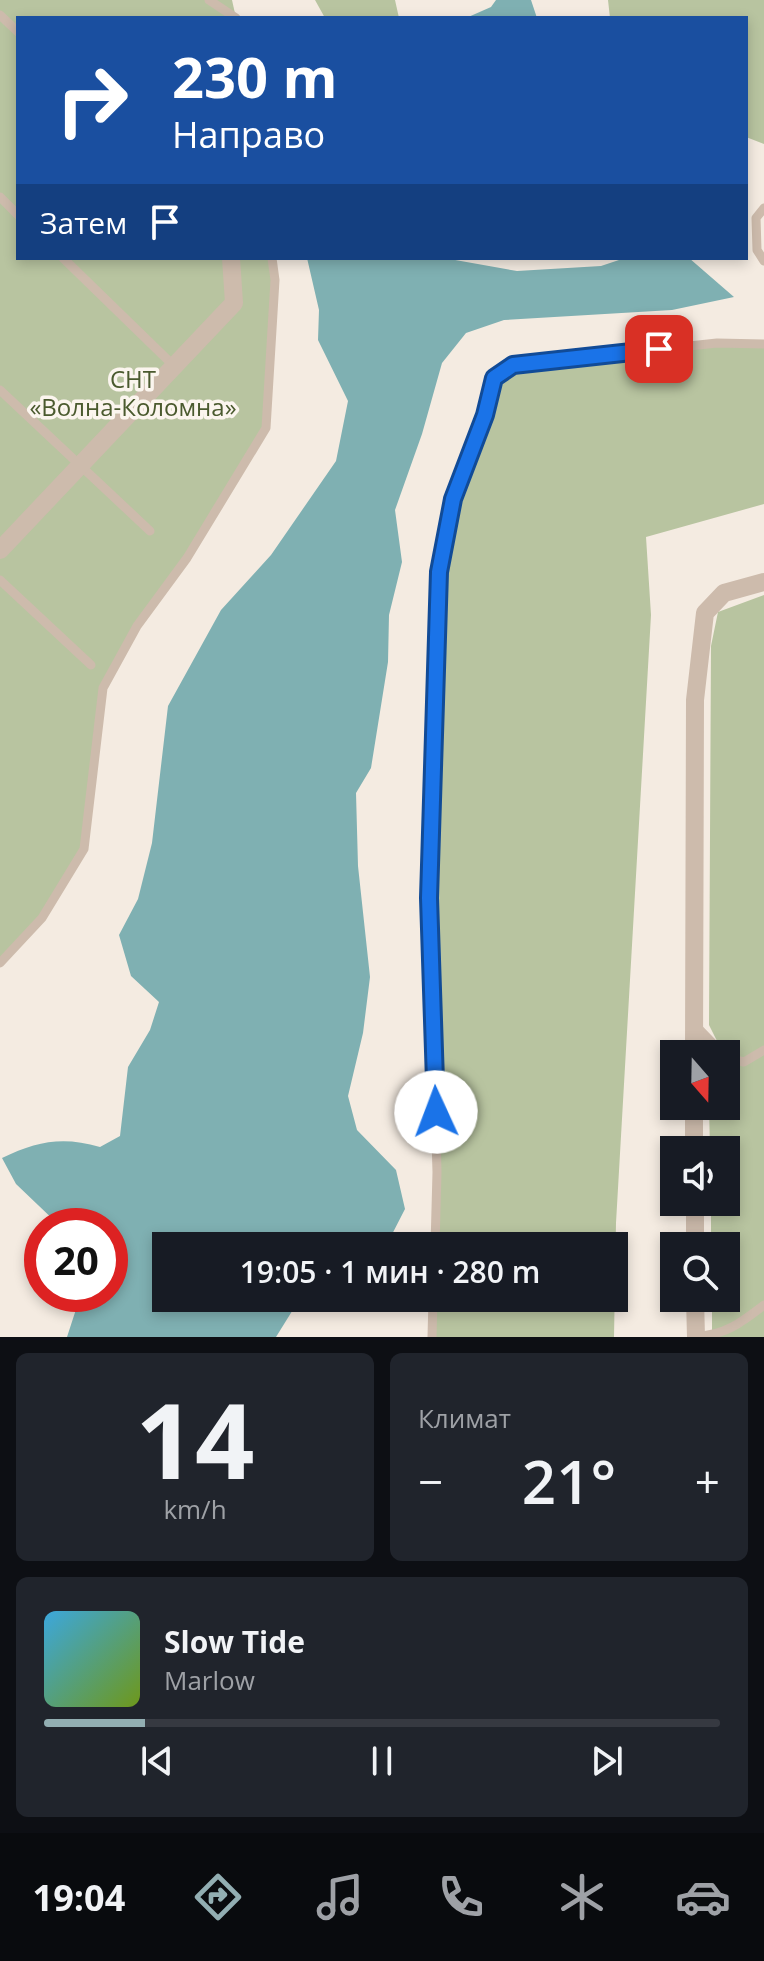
<!DOCTYPE html>
<html lang="ru">
<meta charset="utf-8">
<style>
:root{--surface:#171b24;--page:#20242c;--text:#f1f3f6;--muted:#9ea1a6;--line:#363941;--accent:#92aeb2}
body{margin:0;font-family:"Open Sans",sans-serif;background:var(--page);color:var(--text);height:100vh;display:flex;flex-direction:column;font-size:30px;white-space:nowrap}
*{box-sizing:border-box;margin:0}
p{font-size:26px;color:var(--muted)}
.icon{flex:none;width:44px;height:44px;fill:none;stroke:currentColor;stroke-width:2;stroke-linecap:round;stroke-linejoin:round}
.map{position:relative;height:1337px;overflow:hidden}
.details{display:flex;flex-direction:column;gap:16px;padding:16px;background:#0d0f14;flex:1}
.details>*{flex:none}
.hud{position:absolute;left:16px;top:16px;width:732px;height:244px;border-radius:0px;box-shadow:0 4px 12px #0003;background:#1a4fa0;color:#fff;overflow:hidden}
.needle{width:52px;rotate:160deg}
.controls{position:absolute;left:660px;top:1040px;display:grid;gap:16px}
.controls a{display:grid;place-items:center;width:80px;height:80px;border-radius:0px;background:var(--surface);box-shadow:0 4px 12px #0003;font-size:40px}
.speed{position:absolute;left:24px;top:1208px;display:flex;gap:16px;font-size:40px;font-weight:700;text-align:center}
.speed>*{display:grid;place-content:center;width:104px;height:104px;border-radius:50%;background:var(--surface);box-shadow:0 4px 12px #0003;line-height:1}
.speed .limit{border:12px solid #d22;background:#fff;color:#111}
.pin{position:absolute;display:grid;place-items:center;width:68px;height:68px;color:#fff;margin:-34px;border-radius:16px;box-shadow:0 4px 12px #0006}
.me{position:absolute;width:88px;margin:-44px;rotate:358deg;stroke-linejoin:round;filter:drop-shadow(0 0 6px #0008)}
.turn{display:flex;align-items:center;gap:28px;height:168px;padding:0 24px;font-size:36px}
.turn .icon{width:104px;height:104px;stroke-width:2.5}
.turn b{display:block;font-size:56px;line-height:68px}
.then{display:flex;align-items:center;height:76px;padding:0 24px;background:#0003;gap:16px;font-size:30px}
.big{font-size:60px;font-weight:600;line-height:1.1}
.details .card{flex:1;display:flex;flex-direction:column;justify-content:center;gap:12px;min-width:0;padding:0 28px;border-radius:12px;background:var(--page)}
.details .dial{align-items:center;gap:0}
.dial b{font-size:104px;line-height:1}
.song{display:flex;align-items:center;gap:24px}
.cover{width:96px;height:96px;border-radius:12px;background:linear-gradient(135deg,hsl(200 70% 55%),hsl(80 70% 35%))}
.played{height:8px;border-radius:4px;background:linear-gradient(90deg,var(--accent) 15%,var(--line) 15%)}
.keys{display:flex;justify-content:space-around;direction:ltr}
.heat{display:flex;justify-content:space-between;align-items:center;font-size:44px;direction:ltr}
.details .tiles{flex:1;display:grid;gap:16px;grid-template-columns:1fr 1fr}
.card:last-child{grid-column:span 2}
.trip{position:absolute;left:152px;top:1232px;width:476px;height:80px;border-radius:0px;background:var(--surface);box-shadow:0 4px 12px #0003;font-weight:600;line-height:80px;text-align:center}
.dock{display:flex;height:128px;justify-content:space-around;align-items:center;background:#090b0e;color:var(--muted)}
.dock .icon{width:56px;height:56px}
.dock .on{color:var(--accent)}
.dock b{font-size:36px;color:var(--text)}
.map>svg:first-child{display:block}
</style>
<div class="map">
<svg width="764" height="1337" viewBox="0 0 764 1337">
<rect width="100%" height="100%" fill="#f4ebe1"/>
<!-- green -->
<path fill="#b8c4a0" d="M 0,0 L 232,0 L 236,18 L 18,18 L 18,258 L 272,258 L 266,428 L 187,558 L 137,626 L 103,688 L 84,849 L 42,918 L 0,963 Z
M 315,0 L 395,0 L 399,18 L 325,18 Z
M 608,0 L 764,0 L 764,144 L 746,137 L 746,18 L 610,18 Z
M 717,343 L 764,344 L 764,504 L 646,537 L 651,615 L 616,1223 L 614,1337 L 432,1337 L 433,1298 L 614,1298 L 614,1246 L 435,1246 L 429,898 L 439,572 L 453,499 L 494,378 L 513,365 Z
M 764,595 L 764,1337 L 712,1337 L 712,1298 L 726,1298 L 726,1246 L 711,1246 L 711,1202 L 726,1202 L 726,1150 L 710,1150 L 709,1106 L 726,1106 L 726,1054 L 708,1054 L 707,1046 L 717,1041 L 709,1025 L 711,646 L 718,612 Z"/>
<!-- water -->
<path fill="#7fb0b2" d="M 496,0 L 531,0 L 537,18 L 466,18 L 491,7 Z
M 307,258 L 444,258 L 517,271 L 601,266 L 625,258 L 689,258 L 734,297 L 672,310 L 504,320 L 466,333 L 442,363 L 422,434 L 395,510 L 402,562 L 389,615 L 388,662 L 371,768 L 356,793 L 358,866 L 370,977 L 363,1033 L 348,1096 L 357,1130 L 396,1170 L 405,1209 L 386,1246 L 166,1246 L 166,1298 L 308,1298 L 294,1308 L 276,1337 L 67,1337 L 81,1294 L 110,1294 L 110,1226 L 60,1226 L 16,1184 L 2,1158 C 37,1141 63,1136 100,1147 L 120,1136 L 128,1067 L 150,1030 L 159,1002 L 131,976 L 119,935 L 138,899 L 152,843 L 168,706 L 221,610 L 271,555 L 336,461 L 348,401 L 318,340 L 319,310 Z"/>
<g fill="none" stroke-linecap="round" stroke-linejoin="round">
<!-- lane -->
<path stroke="#cdbbac" stroke-width="9" d="M 209,0 L 236,18
M 0,15 L 18,32
M 0,197 L 18,215
M 764,208 L 756,218 L 757,250 L 764,261
M 63,258 L 174,366
M 0,390 L 150,531
M 0,580 L 91,665
M 0,963 L 42,918 L 84,849 L 103,688 L 137,626 L 187,558 L 266,428 L 275,280 L 272,258
M 695,1025 L 723,1054
M 726,1058 L 744,1062 L 764,1050
M 435,1246 L 437,1172 L 429,898 L 439,572 L 453,499 L 485,415 L 494,378 L 513,365 L 717,343 L 764,344
M 696,1336 C 724,1336 742,1322 764,1305
M 432,1337 L 433,1298"/>
<!-- street -->
<path stroke="#cdbbac" stroke-width="18" d="M 0,550 L 234,303 L 231,258
M 694,1054 L 695,700 L 705,613 L 724,593 L 764,582
M 694,1106 L 694,1150
M 695,1202 L 695,1246
M 695,1298 L 696,1337"/>
</g>
<g fill="none" stroke-linecap="round" stroke-linejoin="round">
<defs>
<path id="route" d="M 436,1112 L 429,898 L 439,572 L 453,499 L 485,415 L 494,378 L 513,365 L 659,349"/>
</defs>
<!-- route casing -->
<use href="#route" stroke="#114b97" stroke-width="20"/>
<!-- route -->
<use href="#route" stroke="#1a73e8" stroke-width="14"/>
</g>
<g text-anchor="middle" dominant-baseline="central" stroke-width="7" stroke-linejoin="round" paint-order="stroke">
<!-- park labels -->
<g font-size="24" fill="#4a5a2e" stroke="#fbf5ee">
<text x="133" y="378">СНТ<tspan x="133" dy="28">«Волна-Коломна»</tspan></text>
</g>
</g>
</svg>
<div class="controls">
<a><svg class="needle" viewBox="-14 -14 28 28"><path d="M0-13l5 13h-10z" fill="#e53935"/><path d="M0 13l5-13h-10z" fill="#9ea1a6"/></svg></a>
<a><svg class="icon" aria-label="sound" viewBox="0 0 24 24"><path d="M4 9h4l5-4v14l-5-4H4zM17 9q2 3 0 6"/></svg></a>
<a><svg class="icon" aria-label="search" viewBox="0 0 24 24"><circle cx="10" cy="10" r="6"/><path d="M15 15l6 6"/></svg></a>
</div>
<div class="speed"><div class="limit">20</div></div>
<div class="pin" style="left:659px;top:349px;background:#d93025"><svg class="icon" aria-label="arrive" viewBox="0 0 24 24"><path d="M6 21V4h12l-3 4 3 4H6"/></svg></div>
<svg class="me" style="left:436px;top:1112px" viewBox="-20 -20 40 40"><circle r="19" fill="#fff"/><path d="M0-13L10 11 0 6-10 11z" fill="#1a73e8"/></svg>
<div class="trip">19:05 · 1 мин · 280 m</div>
<div class="hud">
<div class="turn"><svg class="icon" aria-label="right" viewBox="0 0 24 24"><path d="M7 20v-9h11M14 6l5 5-5 5"/></svg><div><b>230 m</b>Направо</div></div>
<div class="then">Затем<svg class="icon" aria-label="arrive" viewBox="0 0 24 24"><path d="M6 21V4h12l-3 4 3 4H6"/></svg></div>
</div>
</div>
<section class="details">
<div class="tiles">
<div class="card dial"><b>14</b><p>km/h</p></div>
<div class="card"><p>Климат</p>
<div class="heat"><a>−</a><b class="big">21°</b><a>+</a></div>
</div>
<div class="card">
<div class="song"><i class="cover"></i><div><b>Slow Tide</b><p>Marlow</p></div></div>
<div class="played"></div>
<div class="keys"><svg class="icon" aria-label="previous" viewBox="0 0 24 24"><path d="M18 5L8 12l10 7zM5 5v14"/></svg><svg class="icon" aria-label="pause" viewBox="0 0 24 24"><path d="M8 5v14M16 5v14"/></svg><svg class="icon" aria-label="next" viewBox="0 0 24 24"><path d="M6 5l10 7-10 7zM19 5v14"/></svg></div>
</div>
</div>
</section>
<nav class="dock">
<b>19:04</b>
<svg class="icon on" aria-label="directions" viewBox="0 0 24 24"><path d="M12 3l9 9-9 9-9-9zM9 14v-3h6M13 9l2 2-2 2"/></svg>
<svg class="icon" aria-label="music" viewBox="0 0 24 24"><path d="M9 18V5l10-2v13"/><circle cx="6" cy="18" r="3"/><circle cx="16" cy="16" r="3"/></svg>
<svg class="icon" aria-label="phone" viewBox="0 0 24 24"><path d="M5 4h4l2 5-3 2q2 4 5 5l2-3 5 2v4C11 20 4 13 5 4z"/></svg>
<svg class="icon" aria-label="climate" viewBox="0 0 24 24"><path d="M12 3v18M4 7l16 10M4 17L20 7"/></svg>
<svg class="icon" aria-label="car" viewBox="0 0 24 24"><path d="M5 17H2v-5l4-1 3-4h7l3 4 3 1v5h-3M9 17h6M6 11h13"/><circle cx="7" cy="17" r="2"/><circle cx="17" cy="17" r="2"/></svg>
</nav>
